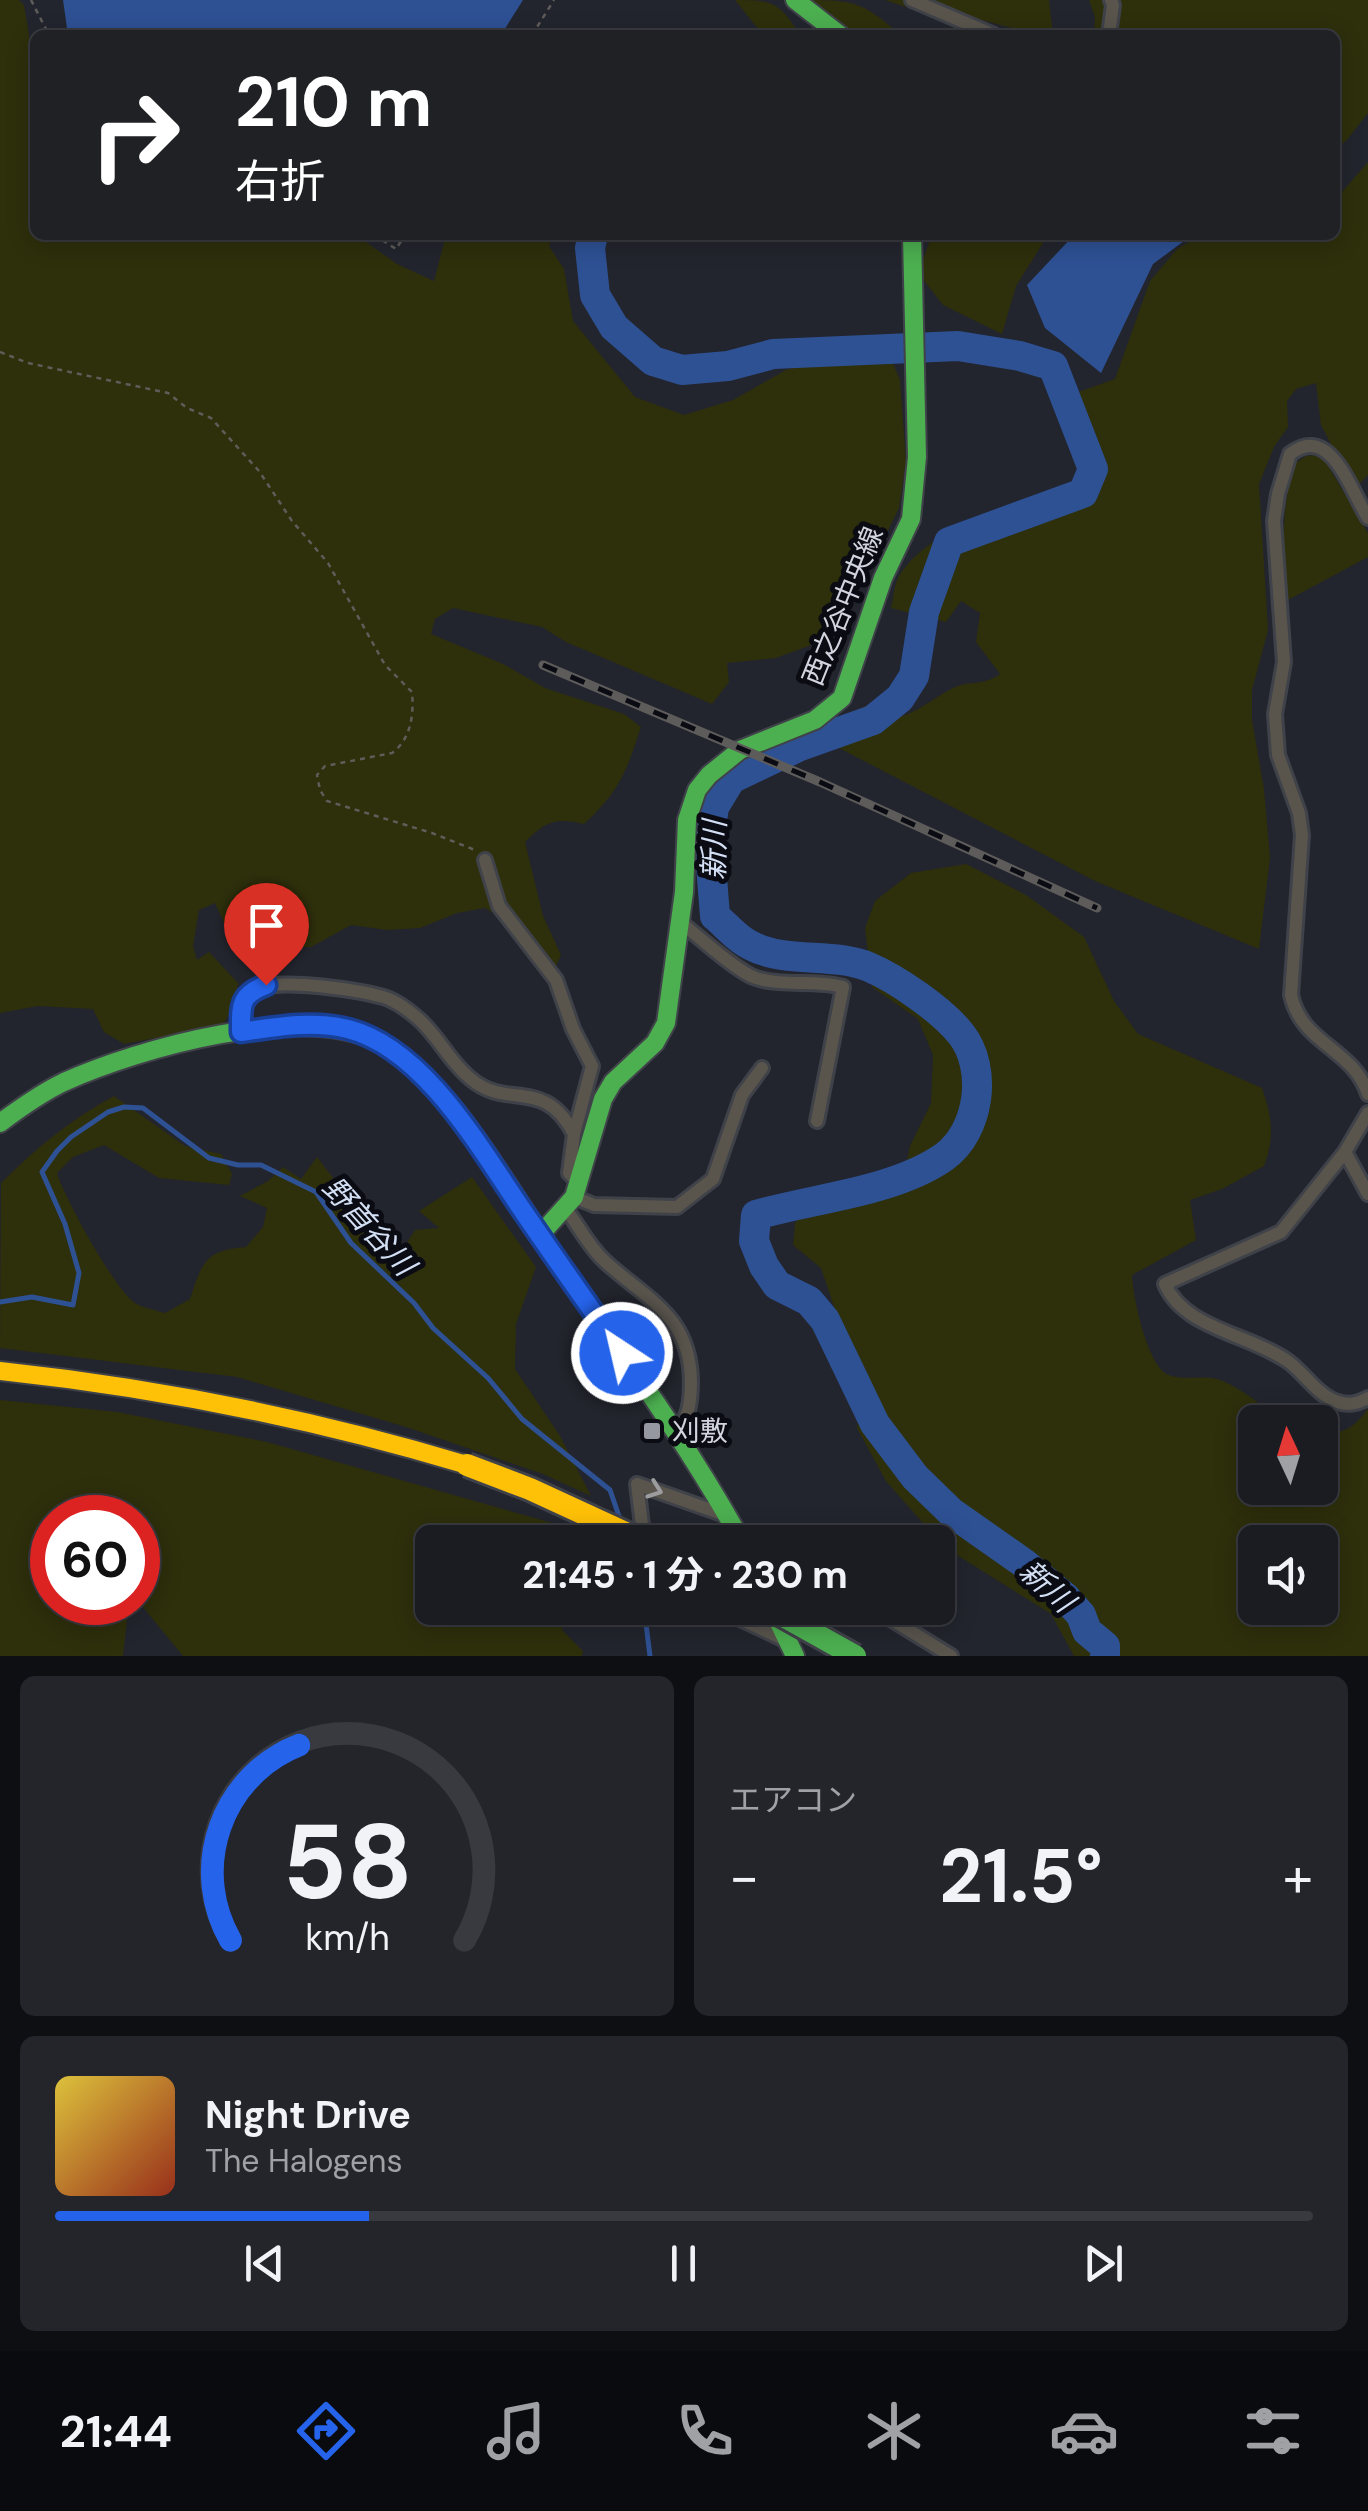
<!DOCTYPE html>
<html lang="ja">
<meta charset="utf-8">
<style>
:root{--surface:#1a1c22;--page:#23252a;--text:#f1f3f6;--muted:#9fa1a5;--line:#383a40;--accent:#2563eb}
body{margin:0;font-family:"DM Sans","Noto Sans JP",sans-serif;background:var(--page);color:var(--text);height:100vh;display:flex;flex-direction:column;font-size:38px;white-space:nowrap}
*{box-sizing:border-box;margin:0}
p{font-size:32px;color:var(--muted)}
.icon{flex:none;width:55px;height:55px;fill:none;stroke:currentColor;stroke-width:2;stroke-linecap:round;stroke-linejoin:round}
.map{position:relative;height:1656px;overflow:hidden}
.sheet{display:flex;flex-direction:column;gap:20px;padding:20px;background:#0e0f13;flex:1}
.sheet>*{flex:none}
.banner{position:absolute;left:30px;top:30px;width:1310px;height:210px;border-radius:15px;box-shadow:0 5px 25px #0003,0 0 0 2px var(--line);background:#202124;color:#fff;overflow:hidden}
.needle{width:65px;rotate:356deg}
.controls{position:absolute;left:1238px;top:1405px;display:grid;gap:20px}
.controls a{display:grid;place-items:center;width:100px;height:100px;border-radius:15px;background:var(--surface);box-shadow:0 5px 25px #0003,0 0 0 2px var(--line);font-size:50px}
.speed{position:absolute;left:30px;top:1495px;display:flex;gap:20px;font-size:50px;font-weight:700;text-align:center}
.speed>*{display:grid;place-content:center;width:130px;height:130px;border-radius:50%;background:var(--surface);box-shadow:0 5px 25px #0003,0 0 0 2px var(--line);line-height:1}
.speed .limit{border:15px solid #d22;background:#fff;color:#111}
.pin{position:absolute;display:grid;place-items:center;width:85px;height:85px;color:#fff;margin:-102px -42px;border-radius:50% 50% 50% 0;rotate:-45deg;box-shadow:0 0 10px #0007}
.pin .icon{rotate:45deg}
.me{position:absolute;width:110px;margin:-55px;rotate:325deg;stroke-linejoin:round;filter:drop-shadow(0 0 8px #0008)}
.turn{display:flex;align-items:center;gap:35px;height:210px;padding:0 40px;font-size:45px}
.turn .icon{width:130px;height:130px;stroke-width:2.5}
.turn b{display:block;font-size:70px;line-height:85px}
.big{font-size:75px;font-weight:700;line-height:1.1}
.sheet .card{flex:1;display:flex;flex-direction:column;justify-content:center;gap:15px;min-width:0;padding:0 35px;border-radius:15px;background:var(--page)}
.sheet .dial{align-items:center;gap:0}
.dial svg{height:260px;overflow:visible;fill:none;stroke:var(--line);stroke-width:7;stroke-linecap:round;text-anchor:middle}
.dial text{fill:var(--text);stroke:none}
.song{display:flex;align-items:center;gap:30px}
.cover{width:120px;height:120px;border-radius:15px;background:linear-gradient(135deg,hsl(50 70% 55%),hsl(10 70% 35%))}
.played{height:10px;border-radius:5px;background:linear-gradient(90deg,var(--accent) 25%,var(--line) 25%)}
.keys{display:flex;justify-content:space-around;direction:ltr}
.heat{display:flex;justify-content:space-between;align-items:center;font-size:55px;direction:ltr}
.sheet .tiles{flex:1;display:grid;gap:20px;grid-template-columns:1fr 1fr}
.card:last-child{grid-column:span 2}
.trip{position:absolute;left:415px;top:1525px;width:540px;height:100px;border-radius:15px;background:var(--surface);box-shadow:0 5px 25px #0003,0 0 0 2px var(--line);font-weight:700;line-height:100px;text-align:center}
.tabs{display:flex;height:160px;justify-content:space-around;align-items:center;background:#0a0b0e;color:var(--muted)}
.tabs .icon{width:70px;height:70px}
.tabs .on{color:var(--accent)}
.tabs b{font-size:45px;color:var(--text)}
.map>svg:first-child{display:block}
</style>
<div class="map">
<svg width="1368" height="1656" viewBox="0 0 1368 1656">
<rect width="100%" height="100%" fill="#23252e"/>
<!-- green -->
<path fill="#2e2f0b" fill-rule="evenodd" d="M 0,0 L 19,0 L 24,5 L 35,70 L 35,235 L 356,235 L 397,264 L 434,281 L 446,235 L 554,235 L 549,246 L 564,269 L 573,321 L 635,397 L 684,415 L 733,400 L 786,370 L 828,358 L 869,357 L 892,361 L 900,380 L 906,461 L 899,508 L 836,636 L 776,658 L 727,663 L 729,682 L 712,704 L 566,642 L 542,627 L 453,608 L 435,619 L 431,634 L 503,664 L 545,688 L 624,714 L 641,727 C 626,772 620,791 584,824 C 555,817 545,822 525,842 L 543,916 L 561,955 L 554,971 L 518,928 L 485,908 L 457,913 L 420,928 L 387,930 L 351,925 L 311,947 L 269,947 L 245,955 L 229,934 L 215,903 L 199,910 L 193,946 L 197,960 L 209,952 L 238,983 L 235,1003 L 223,1025 L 124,1044 L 104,1032 L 93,1009 L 38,1006 L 0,1013 Z
M 735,0 C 773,0 779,2 800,35 L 763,35 Z
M 800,0 C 854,0 860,0 901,35 L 854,35 Z
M 885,0 L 1049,0 L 1053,35 L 1022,35 L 1012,28 L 970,17 L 948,21 Z
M 1089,0 L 1368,0 L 1368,113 L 1346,141 L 1335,149 L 1335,35 L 1094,35 L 1095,17 Z
M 1368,162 L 1368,475 L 1358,485 L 1346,473 L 1321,425 L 1316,383 L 1296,389 L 1287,401 L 1288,427 L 1274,447 L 1259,484 L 1268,630 L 1252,690 L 1252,720 L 1264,789 L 1270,858 L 1259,949 L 1095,881 L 839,748 L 854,711 L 876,702 L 903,716 C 922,709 935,697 953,688 C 969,680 981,687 1000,674 L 976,642 L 980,613 L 961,601 L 946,622 L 891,608 C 893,599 894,586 898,578 C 928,524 1024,505 1077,480 L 1079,439 L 1062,426 L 1056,400 L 1115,379 L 1150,281 L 1177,249 L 1202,235 L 1335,235 L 1335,200 Z
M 932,235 L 1048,235 L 1016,286 L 1002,334 L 943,305 L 918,273 Z
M 1315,455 L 1324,459 L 1368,533 L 1368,557 L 1288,600 C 1283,546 1280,516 1294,464 L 1306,456 Z
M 966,864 L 1026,895 L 1084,937 L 1114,1001 L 1138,1034 L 1262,1088 C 1272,1117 1275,1137 1264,1166 L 1222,1189 L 1190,1200 L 1196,1240 L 1132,1275 C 1133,1298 1148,1368 1169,1375 C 1184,1381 1202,1375 1217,1379 C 1240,1386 1264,1408 1283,1422 L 1255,1422 L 1255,1488 L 1320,1488 L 1320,1431 C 1344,1436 1354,1427 1368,1409 L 1368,1656 L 1074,1656 L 1051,1614 L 944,1547 L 886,1481 L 857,1428 L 863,1371 L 838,1318 L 821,1268 L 793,1245 L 795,1224 L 807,1202 L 900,1194 L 910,1146 L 931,1103 L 933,1055 L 918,1019 L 872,987 L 865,928 L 875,901 L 911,873 ZM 1255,1542 L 1320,1542 L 1320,1608 L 1255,1608 Z
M 114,1096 L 185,1146 L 221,1154 L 232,1174 L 229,1185 L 159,1178 L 104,1145 L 73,1157 L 57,1173 C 64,1197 115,1290 135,1303 C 142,1308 156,1310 165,1313 L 190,1299 C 202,1263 205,1250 246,1247 L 263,1227 L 267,1208 L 240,1196 L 268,1181 L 283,1167 L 301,1179 L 317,1157 L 396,1260 L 415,1230 L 439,1228 L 419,1211 L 472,1177 L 536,1267 L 516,1324 L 515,1369 L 560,1436 L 591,1496 L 543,1474 L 406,1427 L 237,1377 L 0,1348 L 1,1183 C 35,1149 71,1119 114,1096 Z
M 0,1400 L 117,1412 L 267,1442 L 591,1534 L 591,1542 L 432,1542 L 432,1608 L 566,1608 L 562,1630 L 583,1651 L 582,1656 L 183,1656 L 138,1601 L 138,1518 L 52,1518 L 52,1602 L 129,1603 L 123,1656 L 0,1656 Z"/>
<!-- water -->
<path fill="#2e5194" d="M 63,0 L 523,0 L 501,35 L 68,35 Z
M 1074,235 L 1192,235 L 1153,264 L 1101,373 L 1045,328 L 1027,285 Z"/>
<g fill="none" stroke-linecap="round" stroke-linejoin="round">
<!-- stream -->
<path stroke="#2e5194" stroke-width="5" d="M 0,1302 L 32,1297 L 73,1305 L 79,1273 L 65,1224 L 42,1172 L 57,1151 L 71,1137 L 108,1112 L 124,1107 L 143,1108 L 209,1158 L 238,1165 L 261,1165 L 316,1192 L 351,1243 L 414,1303 L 433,1328 L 488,1378 L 522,1419 L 610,1490 L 621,1522
M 644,1608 L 650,1656"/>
<!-- river -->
<path stroke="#2e5194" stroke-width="30" d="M 593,235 L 590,248 L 595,295 L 614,327 L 653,361 L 682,370 L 728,366 L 773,354 L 958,346 L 1020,356 L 1053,366 L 1093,469 L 1083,493 L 949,542 L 924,612 L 914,676 L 900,698 L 873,720 L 800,746 L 731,779 L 714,807 L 709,840 L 715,916 C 726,925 737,939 750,945 C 785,964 833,952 869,967 C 897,979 942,1010 961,1034 C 988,1068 980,1131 944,1157 C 894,1192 814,1198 756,1215 L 754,1241 L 764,1266 L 777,1285 L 809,1301 L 825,1320 L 875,1424 L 915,1477 L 951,1512 L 1025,1564 L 1065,1597 L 1081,1615 L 1087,1631 L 1105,1646 L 1105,1656"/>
<defs>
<path id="street" d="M 912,0 L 994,35
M 1109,35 L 1113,5 L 1111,0
M 1368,518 C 1350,490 1331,423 1290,454 L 1278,494 L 1274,521 L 1284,662 L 1275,714 L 1278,755 L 1299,813 L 1302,835 L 1291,995 C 1302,1045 1353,1048 1368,1094
M 485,860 L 499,906 L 556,980 L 573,1029 L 592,1066 L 574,1134
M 679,921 C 697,935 737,972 756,978 C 784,987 815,979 843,987 L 817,1121
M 241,1032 C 241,1017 239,998 253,990 C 274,977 365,990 389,999 C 398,1003 408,1010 415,1016 C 437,1033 449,1062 471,1079 C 507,1110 544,1076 574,1134 L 569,1173 L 579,1183
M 1368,1113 L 1345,1152 L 1281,1232 L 1165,1284 C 1184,1329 1250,1334 1289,1362 C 1305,1374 1318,1396 1338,1402 C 1349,1406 1358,1403 1368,1398
M 1345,1152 L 1368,1194
M 574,1197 L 594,1205 L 677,1207 L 713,1179 L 742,1095 L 762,1068
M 566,1209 C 579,1227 592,1251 609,1265 C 650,1301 690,1318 691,1381 C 691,1401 689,1417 677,1433
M 644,1542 L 637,1484 L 728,1516
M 717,1608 L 785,1640
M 873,1608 L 951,1656"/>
<path id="fast" d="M 795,0 L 840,35
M 0,1123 C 20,1108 41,1093 64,1082 C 140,1048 301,1002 379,1042 C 449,1078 507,1187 551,1251 C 617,1347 686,1440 742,1542
M 540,1235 L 574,1197 L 603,1099 L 613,1082 L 655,1043 L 666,1023 L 684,892 L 687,820 L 697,790 L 709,775 L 740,750 L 815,720 L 842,698 L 883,578 L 911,519 L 917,457 L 912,235
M 772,1608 L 795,1656"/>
<path id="slow" d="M 0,1371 C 159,1388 314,1419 467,1465"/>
</defs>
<!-- street casing -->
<use href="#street" stroke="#404249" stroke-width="18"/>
<!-- fast casing -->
<use href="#fast" stroke="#404249" stroke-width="22"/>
<!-- slow casing -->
<use href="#slow" stroke="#404249" stroke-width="22"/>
<!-- path -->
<path stroke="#5f5c59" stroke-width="2.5" stroke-dasharray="5 5" stroke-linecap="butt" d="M 31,0 L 49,35
M 532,35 L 554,0
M 374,235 L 396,249 L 405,235
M 0,352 L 28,363 L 168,393 L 187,408 L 211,418 L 259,471 L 292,521 L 328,563 L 385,665 L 412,692 C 414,715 411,739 392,753 L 325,766 L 317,775 L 320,790 L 327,801 L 432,833 L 475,850"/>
<!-- street -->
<use href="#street" stroke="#59554d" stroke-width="12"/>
<!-- fast -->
<use href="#fast" stroke="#4caf50" stroke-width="18"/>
<!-- slow -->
<use href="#slow" stroke="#ffc107" stroke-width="18"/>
<defs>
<path id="rail" d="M 543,665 L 820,782 L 1097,908"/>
</defs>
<!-- rail casing -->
<use href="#rail" stroke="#5e5c5b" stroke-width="9"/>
<!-- rail -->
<use href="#rail" stroke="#0b0c13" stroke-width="5" stroke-dasharray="15" stroke-linecap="butt"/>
<defs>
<path id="fast-bridge" d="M 769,1608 L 855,1656"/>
<path id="slow-bridge" d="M 467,1465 L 530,1489 L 645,1542"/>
</defs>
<!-- fast-bridge casing -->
<use href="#fast-bridge" stroke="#404249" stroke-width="28" stroke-linecap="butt"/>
<!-- slow-bridge casing -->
<use href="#slow-bridge" stroke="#404249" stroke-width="28" stroke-linecap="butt"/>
<!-- fast-bridge -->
<use href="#fast-bridge" stroke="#4caf50" stroke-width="22"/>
<!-- slow-bridge -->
<use href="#slow-bridge" stroke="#ffc107" stroke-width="22"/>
</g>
<!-- one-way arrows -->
<defs><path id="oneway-chevron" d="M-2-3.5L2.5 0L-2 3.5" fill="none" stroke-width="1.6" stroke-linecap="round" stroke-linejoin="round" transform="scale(2.5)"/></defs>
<use stroke="#9c9b9d" href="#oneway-chevron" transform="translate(655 1490) rotate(20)"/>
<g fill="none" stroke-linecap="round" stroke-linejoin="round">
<defs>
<path id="route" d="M 266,985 C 239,995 241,1006 241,1032 C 275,1027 313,1020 348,1029 C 426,1049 482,1152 525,1214 C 557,1261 590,1307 622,1353"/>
</defs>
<!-- route casing -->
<use href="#route" stroke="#184099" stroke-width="25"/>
<!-- route -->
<use href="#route" stroke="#2563eb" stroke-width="18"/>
</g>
<!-- markers -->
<rect fill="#9597a1" stroke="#0b0c13" stroke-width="4" x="642" y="1421" width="20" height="20" rx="5"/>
<g text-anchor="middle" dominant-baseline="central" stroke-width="10" stroke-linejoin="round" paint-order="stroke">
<!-- street labels -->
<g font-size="28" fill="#d2d4df" stroke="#0b0c13">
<text transform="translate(843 606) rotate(-68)">西之谷中央線</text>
</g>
<!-- poi labels -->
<g font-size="28" fill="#d2d4df" stroke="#0b0c13" text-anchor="start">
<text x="672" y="1431">刈敷</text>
</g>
<!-- water labels -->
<g font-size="30" font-style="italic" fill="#d3dff4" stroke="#0b0c13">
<text transform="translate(714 850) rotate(-89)">新川</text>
<text transform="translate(369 1226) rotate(48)">野首谷川</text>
<text transform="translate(1047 1586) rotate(42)">新川</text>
</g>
</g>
</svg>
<div class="controls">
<a><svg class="needle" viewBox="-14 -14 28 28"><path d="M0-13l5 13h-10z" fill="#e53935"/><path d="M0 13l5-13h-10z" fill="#9fa1a5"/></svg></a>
<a><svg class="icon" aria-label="sound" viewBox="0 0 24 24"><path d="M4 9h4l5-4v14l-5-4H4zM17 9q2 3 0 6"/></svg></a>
</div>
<div class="speed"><div class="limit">60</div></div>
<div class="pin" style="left:266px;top:985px;background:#d93025"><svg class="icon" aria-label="arrive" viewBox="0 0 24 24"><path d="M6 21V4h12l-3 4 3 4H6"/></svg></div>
<svg class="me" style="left:622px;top:1353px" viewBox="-20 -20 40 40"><circle r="17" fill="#2563eb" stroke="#fff" stroke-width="3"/><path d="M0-11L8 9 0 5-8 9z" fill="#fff"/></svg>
<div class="trip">21:45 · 1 分 · 230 m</div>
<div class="banner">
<div class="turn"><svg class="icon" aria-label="right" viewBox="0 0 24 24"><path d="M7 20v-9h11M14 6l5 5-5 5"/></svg><div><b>210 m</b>右折</div></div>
</div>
</div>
<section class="sheet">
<div class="tiles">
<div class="card dial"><svg viewBox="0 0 100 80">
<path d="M14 69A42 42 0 1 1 86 69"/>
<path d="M14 69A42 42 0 0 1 35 9" stroke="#2563eb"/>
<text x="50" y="56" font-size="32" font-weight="700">58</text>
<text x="50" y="72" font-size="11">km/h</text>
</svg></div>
<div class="card"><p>エアコン</p>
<div class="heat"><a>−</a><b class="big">21.5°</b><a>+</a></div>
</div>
<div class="card">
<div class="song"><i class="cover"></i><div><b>Night Drive</b><p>The Halogens</p></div></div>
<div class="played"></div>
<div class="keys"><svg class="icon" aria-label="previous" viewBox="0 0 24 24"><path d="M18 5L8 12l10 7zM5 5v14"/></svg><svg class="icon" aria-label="pause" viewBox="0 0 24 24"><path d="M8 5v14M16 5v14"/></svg><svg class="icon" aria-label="next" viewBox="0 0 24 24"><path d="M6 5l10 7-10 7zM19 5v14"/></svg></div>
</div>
</div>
</section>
<nav class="tabs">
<b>21:44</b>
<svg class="icon on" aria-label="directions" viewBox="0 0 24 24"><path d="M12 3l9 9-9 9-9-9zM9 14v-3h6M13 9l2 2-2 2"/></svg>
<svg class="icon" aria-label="music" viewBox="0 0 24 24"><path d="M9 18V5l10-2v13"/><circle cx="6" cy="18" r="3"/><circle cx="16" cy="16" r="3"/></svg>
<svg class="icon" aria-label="phone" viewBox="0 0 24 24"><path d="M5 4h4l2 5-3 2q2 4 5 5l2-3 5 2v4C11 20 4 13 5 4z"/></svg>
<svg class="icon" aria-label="climate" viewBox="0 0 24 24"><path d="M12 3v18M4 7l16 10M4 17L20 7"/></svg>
<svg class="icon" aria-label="car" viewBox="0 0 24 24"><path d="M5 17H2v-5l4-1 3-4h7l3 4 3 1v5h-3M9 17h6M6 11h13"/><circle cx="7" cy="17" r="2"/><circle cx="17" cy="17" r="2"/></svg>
<svg class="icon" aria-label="filters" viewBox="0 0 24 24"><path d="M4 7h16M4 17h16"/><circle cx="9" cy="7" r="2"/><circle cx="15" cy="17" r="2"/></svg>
</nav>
